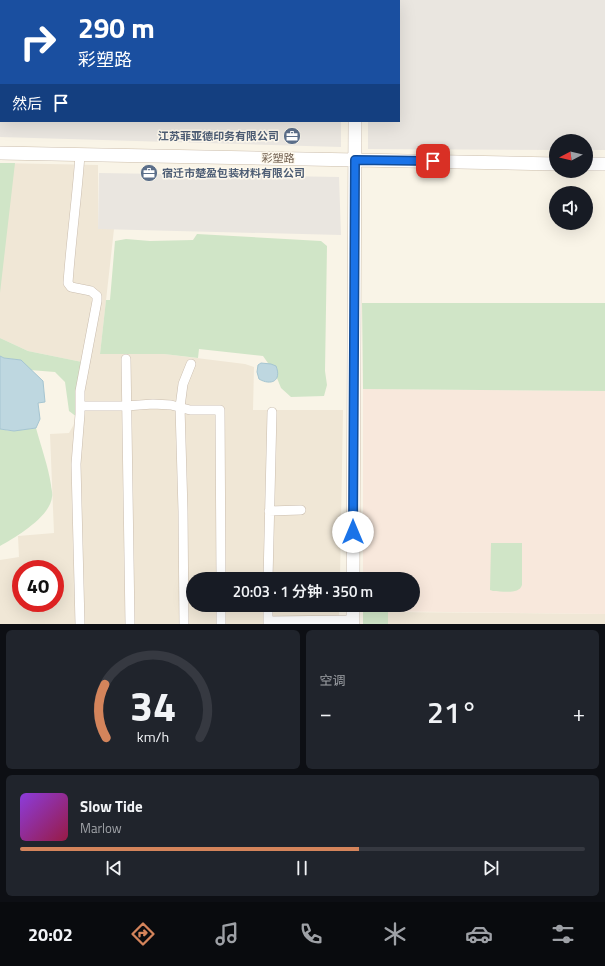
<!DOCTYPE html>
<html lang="zh">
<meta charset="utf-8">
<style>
:root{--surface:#171b24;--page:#20242c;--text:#f1f3f6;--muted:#9ea1a6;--line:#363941;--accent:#d4845b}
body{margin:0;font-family:"Titillium Web","Noto Sans SC",sans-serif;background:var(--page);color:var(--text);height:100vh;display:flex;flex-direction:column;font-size:15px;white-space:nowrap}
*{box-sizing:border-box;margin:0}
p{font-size:13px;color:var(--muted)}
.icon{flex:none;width:22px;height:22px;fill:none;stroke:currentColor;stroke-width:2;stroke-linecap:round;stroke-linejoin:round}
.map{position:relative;height:624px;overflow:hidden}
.panel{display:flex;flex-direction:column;gap:6px;padding:6px;background:#0d0f14;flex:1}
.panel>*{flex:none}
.guide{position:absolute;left:0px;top:0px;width:400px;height:122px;box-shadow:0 4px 16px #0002;background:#1a4fa0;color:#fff;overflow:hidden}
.needle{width:26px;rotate:263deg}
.fabs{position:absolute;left:549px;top:134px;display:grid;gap:8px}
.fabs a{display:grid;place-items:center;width:44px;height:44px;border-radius:50%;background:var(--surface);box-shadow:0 4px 16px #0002;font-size:20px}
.speed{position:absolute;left:12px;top:560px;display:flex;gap:8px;font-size:20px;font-weight:700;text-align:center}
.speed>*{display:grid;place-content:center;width:52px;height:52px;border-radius:50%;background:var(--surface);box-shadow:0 4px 16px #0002;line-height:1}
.speed .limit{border:6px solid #d22;background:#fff;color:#111}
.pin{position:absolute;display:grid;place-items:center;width:34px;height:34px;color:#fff;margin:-17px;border-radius:8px;box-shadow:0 2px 6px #0006}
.me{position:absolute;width:44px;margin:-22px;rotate:0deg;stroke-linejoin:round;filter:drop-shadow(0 0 3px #0008)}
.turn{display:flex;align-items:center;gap:14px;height:84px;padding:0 12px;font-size:18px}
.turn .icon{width:52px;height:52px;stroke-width:2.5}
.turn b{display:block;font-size:28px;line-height:34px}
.then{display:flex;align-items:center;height:38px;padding:0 12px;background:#0003;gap:8px;font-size:15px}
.big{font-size:30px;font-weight:600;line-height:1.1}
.panel .card{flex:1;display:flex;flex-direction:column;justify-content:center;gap:6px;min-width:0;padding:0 14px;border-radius:6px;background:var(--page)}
.panel .dial{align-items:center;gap:0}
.dial svg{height:104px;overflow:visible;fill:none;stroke:var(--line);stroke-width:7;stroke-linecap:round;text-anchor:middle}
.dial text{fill:var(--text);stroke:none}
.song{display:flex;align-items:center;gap:12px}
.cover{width:48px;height:48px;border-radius:6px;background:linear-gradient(135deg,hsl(270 70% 55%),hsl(340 70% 35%))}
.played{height:4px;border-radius:2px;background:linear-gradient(90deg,var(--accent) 60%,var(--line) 60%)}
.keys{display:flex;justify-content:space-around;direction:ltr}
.heat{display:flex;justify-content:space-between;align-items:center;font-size:22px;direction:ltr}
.panel .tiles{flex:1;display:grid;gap:6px;grid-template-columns:1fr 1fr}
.card:last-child{grid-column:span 2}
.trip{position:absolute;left:186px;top:572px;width:234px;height:40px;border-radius:20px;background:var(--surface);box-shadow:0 4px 16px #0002;font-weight:600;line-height:40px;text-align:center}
.tabs{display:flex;height:64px;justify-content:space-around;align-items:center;background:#090b0e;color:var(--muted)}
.tabs .icon{width:28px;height:28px}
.tabs .active{color:var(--accent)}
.tabs b{font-size:18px;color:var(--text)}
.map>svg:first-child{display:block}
</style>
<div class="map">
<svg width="605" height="624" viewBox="0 0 605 624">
<rect width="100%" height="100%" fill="#f9f4e7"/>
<!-- residential -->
<path fill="#f0e7d6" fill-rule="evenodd" d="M 0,163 L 98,165 L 98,228 L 114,229 L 100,354 L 164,354 L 245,364 L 254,367 L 253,410 L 343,410 L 340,579 L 193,579 L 193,605 L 339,605 L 339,624 L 0,624 L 0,560 L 19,557 L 18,536 L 54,533 L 50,434 L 69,433 L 73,426 L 77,417 L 82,362 L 28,351 L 0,338 ZM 21,569 L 55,569 L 55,603 L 21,603 Z
M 388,612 L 605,614 L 605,624 L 388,624 Z"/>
<!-- commercial -->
<path fill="#f8e8dc" d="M 363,389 L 605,391 L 605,614 L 363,611 L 363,605 L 413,605 L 413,579 L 363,579 Z"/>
<!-- industrial -->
<path fill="#eae6e0" d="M 0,0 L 342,0 L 1,1 L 1,121 L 341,121 L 341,147 L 0,137 Z
M 369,0 L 605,0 L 605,150 L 586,150 L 586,141 L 556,141 L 556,150 L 368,149 L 368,121 L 399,121 L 399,1 Z
M 99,173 L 339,177 L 341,235 L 98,229 Z"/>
<!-- green -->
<path fill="#d0e5c7" d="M 0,163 L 15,163 L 0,293 Z
M 197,234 L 321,241 L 327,246 L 325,371 L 327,385 L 324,396 L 291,397 L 281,388 L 275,373 L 263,356 L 199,349 L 198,358 L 164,354 L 100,354 L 106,300 L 110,300 L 115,241 L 126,239 L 150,241 L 193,240 Z
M 362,303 L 605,303 L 605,391 L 363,389 Z
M 0,338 L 28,351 L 82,362 L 77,417 L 69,411 L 65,382 L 55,372 L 30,370 L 21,360 L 4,358 L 0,356 Z
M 36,428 C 41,447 48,465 51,485 C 51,488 53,493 52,497 C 50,517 16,537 0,546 L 0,429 L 11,431 Z
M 491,543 L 522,543 L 522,585 C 519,595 502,591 493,591 L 490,590 Z
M 363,611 L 388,612 L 388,624 L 363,624 Z"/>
<!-- water -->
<path fill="#bed7e0" stroke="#a5c5d1" d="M 0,356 L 4,358 L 21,360 L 43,381 L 45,402 L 38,403 L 40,419 L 36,428 L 14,431 L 0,429 Z
M 261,363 L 271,364 L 276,366 C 282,381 271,386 259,379 L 257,372 L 258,365 Z"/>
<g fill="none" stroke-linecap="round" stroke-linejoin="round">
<defs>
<path id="street" d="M 80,155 C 77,198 71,240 68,283 L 71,287 L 91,291 L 97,296 L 97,301 L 80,391 L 80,414 L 76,464 L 80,624
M 126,359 L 130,624
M 80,406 L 126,406 L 153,404 L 171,405 L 190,410 L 220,410 L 221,579
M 269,511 L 301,510
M 268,579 L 272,412
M 221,605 L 221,624
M 268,621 L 353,620
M 184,624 L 183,511 L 180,407 L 183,384 L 191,364
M 268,624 L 268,605"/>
<path id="secondary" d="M 357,1 L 357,0
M 0,153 L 556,164
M 586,164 L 605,164
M 353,579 L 355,121
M 353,624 L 353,605"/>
</defs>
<!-- street casing -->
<use href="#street" stroke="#cabdae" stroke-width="10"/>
<!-- secondary casing -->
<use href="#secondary" stroke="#ccbeac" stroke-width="14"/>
<!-- street -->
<use href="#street" stroke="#fff" stroke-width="9"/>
<!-- secondary -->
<use href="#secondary" stroke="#fff" stroke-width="13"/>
</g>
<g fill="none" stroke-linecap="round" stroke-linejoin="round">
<defs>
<path id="route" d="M 353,532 L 355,160 L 433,161"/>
</defs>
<!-- route casing -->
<use href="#route" stroke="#114b97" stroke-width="10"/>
<!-- route -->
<use href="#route" stroke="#1a73e8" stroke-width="7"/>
</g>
<!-- icons -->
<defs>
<symbol id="office-disc" viewBox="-11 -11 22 22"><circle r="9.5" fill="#5c6f8a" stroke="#fdf8ec"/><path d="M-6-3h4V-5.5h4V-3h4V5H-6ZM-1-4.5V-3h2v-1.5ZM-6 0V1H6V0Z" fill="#fff"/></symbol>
</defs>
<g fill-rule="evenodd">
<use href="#office-disc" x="282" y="126" width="20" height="20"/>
<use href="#office-disc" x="139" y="163" width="20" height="20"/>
</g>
<g text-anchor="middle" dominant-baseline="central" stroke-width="3" stroke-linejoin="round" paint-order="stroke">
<!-- service labels -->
<g font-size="11" font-weight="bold" fill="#4e5e75" stroke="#fdf8ec" text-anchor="end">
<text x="279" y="136">江苏菲亚德印务有限公司</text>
<text x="162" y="173" text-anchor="start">宿迁市楚盈包装材料有限公司</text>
</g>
<!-- street labels -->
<g font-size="11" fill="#705e4e" stroke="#fdf8ec">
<text transform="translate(278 158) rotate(1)">彩塑路</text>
</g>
</g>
</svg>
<div class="fabs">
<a><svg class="needle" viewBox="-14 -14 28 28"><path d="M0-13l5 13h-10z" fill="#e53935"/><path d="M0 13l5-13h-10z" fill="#9ea1a6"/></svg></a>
<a><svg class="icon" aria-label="sound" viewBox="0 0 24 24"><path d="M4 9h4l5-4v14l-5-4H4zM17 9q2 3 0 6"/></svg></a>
</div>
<div class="speed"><div class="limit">40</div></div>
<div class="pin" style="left:433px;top:161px;background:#d93025"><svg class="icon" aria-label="arrive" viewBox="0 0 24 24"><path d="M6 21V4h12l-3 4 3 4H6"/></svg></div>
<svg class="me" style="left:353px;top:532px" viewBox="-20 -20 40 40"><circle r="19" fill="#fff"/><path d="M0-13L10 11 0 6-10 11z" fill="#1a73e8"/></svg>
<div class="trip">20:03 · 1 分钟 · 350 m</div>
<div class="guide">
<div class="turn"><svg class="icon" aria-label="right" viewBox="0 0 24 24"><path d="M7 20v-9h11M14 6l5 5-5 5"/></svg><div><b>290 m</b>彩塑路</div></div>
<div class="then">然后<svg class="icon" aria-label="arrive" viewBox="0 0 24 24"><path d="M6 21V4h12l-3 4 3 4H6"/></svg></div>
</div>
</div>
<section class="panel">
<div class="tiles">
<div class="card dial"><svg viewBox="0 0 100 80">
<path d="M14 69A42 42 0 1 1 86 69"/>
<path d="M14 69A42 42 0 0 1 13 28" stroke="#d4845b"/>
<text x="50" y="56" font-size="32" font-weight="700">34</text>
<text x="50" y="72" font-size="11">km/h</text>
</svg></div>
<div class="card"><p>空调</p>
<div class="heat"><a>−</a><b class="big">21°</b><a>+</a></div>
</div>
<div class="card">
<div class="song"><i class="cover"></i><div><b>Slow Tide</b><p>Marlow</p></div></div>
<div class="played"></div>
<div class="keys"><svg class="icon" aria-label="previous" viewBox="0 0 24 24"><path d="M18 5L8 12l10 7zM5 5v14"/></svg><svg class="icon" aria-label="pause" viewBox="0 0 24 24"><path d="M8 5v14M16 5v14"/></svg><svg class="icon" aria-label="next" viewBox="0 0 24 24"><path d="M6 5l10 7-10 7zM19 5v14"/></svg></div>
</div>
</div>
</section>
<nav class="tabs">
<b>20:02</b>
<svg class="icon active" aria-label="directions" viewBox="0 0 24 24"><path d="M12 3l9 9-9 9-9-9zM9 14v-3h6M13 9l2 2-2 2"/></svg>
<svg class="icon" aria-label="music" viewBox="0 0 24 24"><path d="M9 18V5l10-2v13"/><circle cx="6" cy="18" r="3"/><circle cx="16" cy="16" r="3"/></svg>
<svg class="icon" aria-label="phone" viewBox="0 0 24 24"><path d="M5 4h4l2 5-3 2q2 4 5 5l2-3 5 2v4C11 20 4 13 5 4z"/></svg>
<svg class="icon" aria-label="climate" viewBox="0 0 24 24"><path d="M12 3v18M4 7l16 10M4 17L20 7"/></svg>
<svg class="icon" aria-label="car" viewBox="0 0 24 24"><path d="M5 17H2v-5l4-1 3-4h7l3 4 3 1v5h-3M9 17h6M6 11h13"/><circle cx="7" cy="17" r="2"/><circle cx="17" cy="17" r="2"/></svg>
<svg class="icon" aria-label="filters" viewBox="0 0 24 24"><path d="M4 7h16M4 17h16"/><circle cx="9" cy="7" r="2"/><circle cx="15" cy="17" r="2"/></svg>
</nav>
